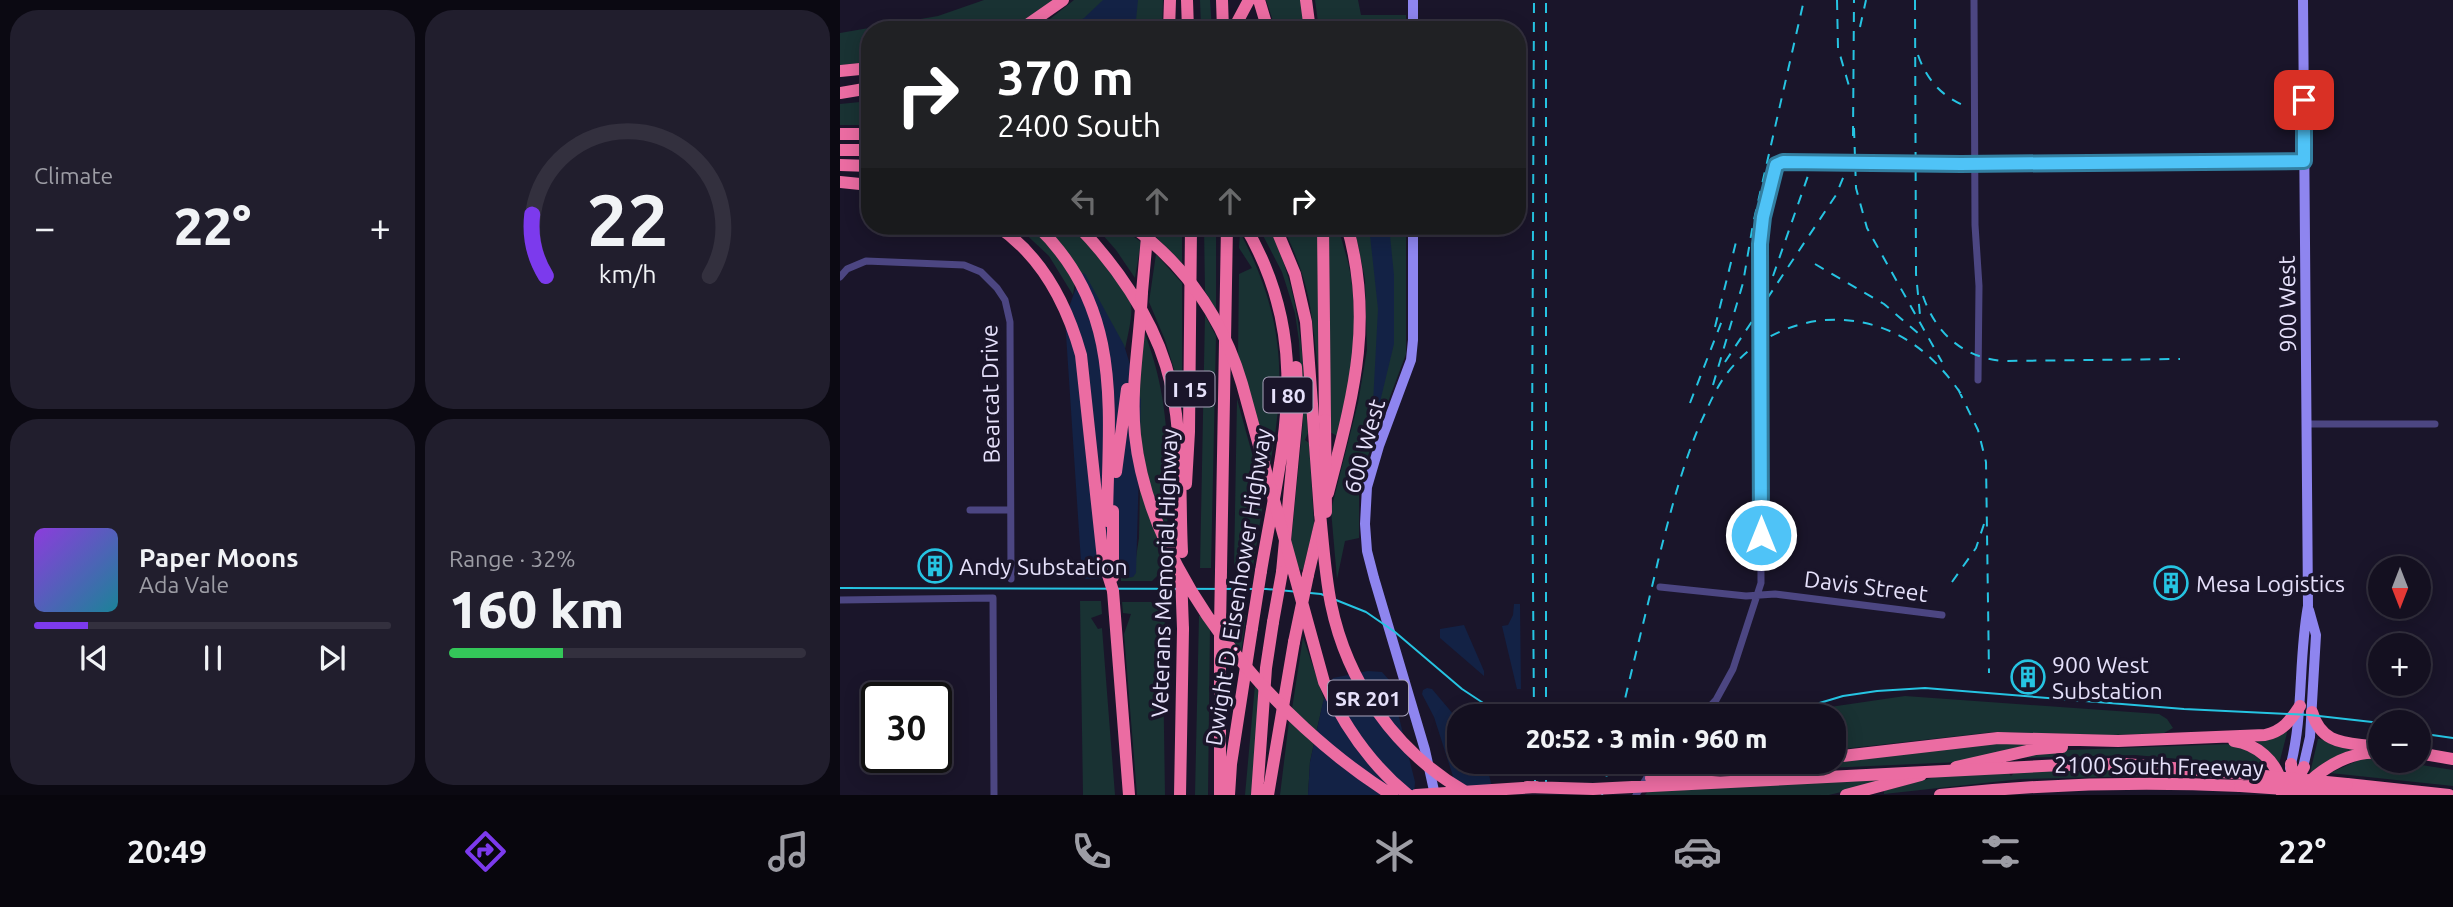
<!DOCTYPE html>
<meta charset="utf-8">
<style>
:root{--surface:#141020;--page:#211e2d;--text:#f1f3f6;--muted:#9d9da5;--line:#33303e;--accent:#7c3aed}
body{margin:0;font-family:Ubuntu,sans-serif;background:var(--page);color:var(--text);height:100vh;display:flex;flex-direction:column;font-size:26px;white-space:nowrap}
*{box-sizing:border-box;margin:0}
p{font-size:23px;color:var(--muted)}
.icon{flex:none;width:38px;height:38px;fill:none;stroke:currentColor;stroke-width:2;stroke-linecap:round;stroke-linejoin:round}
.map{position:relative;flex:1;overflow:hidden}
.drawer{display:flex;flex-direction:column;gap:10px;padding:10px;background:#0b0912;width:840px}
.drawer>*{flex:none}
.hud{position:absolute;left:21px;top:21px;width:665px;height:214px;border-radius:28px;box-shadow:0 4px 18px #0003,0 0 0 2px var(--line);background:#202124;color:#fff;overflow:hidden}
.needle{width:46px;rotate:180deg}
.buttons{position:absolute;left:1528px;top:556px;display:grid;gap:14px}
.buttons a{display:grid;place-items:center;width:63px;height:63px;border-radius:50%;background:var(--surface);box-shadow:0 4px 18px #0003,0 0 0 2px var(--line);font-size:35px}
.speed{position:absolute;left:21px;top:682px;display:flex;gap:14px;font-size:35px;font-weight:700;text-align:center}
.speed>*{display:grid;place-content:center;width:91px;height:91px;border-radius:50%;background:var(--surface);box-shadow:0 4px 18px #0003,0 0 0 2px var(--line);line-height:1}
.speed .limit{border:4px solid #111;border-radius:10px;background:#fff;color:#111}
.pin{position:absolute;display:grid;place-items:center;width:60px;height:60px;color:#fff;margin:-30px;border-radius:14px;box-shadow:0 4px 10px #0006}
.me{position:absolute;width:77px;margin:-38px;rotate:0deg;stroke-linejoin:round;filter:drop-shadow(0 0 5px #0008)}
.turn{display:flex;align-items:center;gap:24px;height:147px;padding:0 21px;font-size:32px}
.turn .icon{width:91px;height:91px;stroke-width:2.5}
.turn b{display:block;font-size:49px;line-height:60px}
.lanes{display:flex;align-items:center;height:66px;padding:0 21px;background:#0003;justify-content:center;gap:35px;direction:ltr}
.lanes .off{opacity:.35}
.big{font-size:52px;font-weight:800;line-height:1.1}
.drawer .tile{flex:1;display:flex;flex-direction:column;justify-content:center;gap:10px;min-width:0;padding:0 24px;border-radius:28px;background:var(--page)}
.drawer .dial{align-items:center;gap:0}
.dial svg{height:182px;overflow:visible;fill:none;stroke:var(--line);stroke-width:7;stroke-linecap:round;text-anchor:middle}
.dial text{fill:var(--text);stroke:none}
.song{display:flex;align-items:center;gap:21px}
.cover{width:84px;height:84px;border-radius:10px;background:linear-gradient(135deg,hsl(270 70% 55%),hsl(190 70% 35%))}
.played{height:7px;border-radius:4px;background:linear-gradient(90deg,var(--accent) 15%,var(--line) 15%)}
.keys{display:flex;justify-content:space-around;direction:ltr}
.heat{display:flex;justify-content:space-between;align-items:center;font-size:38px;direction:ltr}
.charge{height:10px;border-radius:5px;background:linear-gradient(90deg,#34c759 32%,var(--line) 0)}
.drawer .tiles{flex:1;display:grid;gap:10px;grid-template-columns:repeat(2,1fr)}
.trip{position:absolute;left:607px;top:704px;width:399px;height:70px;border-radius:28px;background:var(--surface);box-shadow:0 4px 18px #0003,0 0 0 2px var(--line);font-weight:800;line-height:70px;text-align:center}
.tabs{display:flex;height:112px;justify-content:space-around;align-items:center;background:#08060d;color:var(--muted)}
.tabs .icon{width:49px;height:49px}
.tabs .selected{color:var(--accent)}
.tabs b{font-size:32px;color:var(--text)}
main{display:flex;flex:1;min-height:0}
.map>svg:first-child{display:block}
</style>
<main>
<section class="drawer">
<div class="tiles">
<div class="tile"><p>Climate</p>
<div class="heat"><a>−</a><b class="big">22°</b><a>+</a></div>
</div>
<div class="tile dial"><svg viewBox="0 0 100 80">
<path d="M14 69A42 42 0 1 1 86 69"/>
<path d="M14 69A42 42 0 0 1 8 42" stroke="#7c3aed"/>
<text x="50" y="56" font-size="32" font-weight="700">22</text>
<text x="50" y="72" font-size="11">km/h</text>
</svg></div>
<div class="tile">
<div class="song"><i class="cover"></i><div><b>Paper Moons</b><p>Ada Vale</p></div></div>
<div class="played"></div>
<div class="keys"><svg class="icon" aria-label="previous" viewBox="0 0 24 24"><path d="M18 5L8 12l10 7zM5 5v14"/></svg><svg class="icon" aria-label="pause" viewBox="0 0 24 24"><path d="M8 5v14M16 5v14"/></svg><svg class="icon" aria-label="next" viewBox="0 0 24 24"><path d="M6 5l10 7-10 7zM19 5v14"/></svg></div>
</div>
<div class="tile"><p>Range · 32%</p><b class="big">160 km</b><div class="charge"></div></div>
</div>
</section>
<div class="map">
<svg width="1613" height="795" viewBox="0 0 1613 795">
<rect width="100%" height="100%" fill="#1a152a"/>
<!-- green -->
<path fill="#193233" d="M 144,0 L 215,0 L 170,30 L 30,30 L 30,62 L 0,65 L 0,33 L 98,16 Z
M 234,0 L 323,0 L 322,30 L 196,30 Z
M 360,0 L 370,0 L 372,30 L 361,30 Z
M 426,0 L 466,0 L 470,30 L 436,30 Z
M 475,0 L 518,0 L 521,15 L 566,15 L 566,30 L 479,30 Z
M 30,101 L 30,125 L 0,125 L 0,104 Z
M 177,226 L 192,226 L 212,249 L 235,283 L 233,295 L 209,256 Z
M 205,226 L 230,226 C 244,240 287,287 291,305 C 293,315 287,339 285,349 L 241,273 Z
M 255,226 L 279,226 L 301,242 L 295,278 L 276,250 Z
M 318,226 L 342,226 L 342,263 L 317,238 Z
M 364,226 L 376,226 L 376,310 L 365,291 Z
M 418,226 L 428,226 C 462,293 463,360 468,433 L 465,440 L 469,443 L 474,524 L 463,570 L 458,569 L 451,542 L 463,422 L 459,341 L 455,313 L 442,272 Z
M 442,226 L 480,226 L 479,378 C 476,358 475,338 472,319 C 468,286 457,255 442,226 Z
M 489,226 L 498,226 C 501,238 505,251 508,262 C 521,319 511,381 497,436 L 490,432 Z
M 514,226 L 566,226 L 566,354 L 526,461 L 519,493 L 519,538 L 505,541 L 497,579 L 491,510 L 518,403 L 527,350 L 525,279 Z
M 400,232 C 443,314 447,375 430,465 L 398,355 L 399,274 L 412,268 L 399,248 Z
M 316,254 L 342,283 L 342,382 L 338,382 L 325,340 L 309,302 Z
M 365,315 L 376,336 L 371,568 L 360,568 Z
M 305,334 C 331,402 329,463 327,534 C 308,489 298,441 298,393 C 298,373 302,353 305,334 Z
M 397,399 L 424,497 L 413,567 L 394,568 Z
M 300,488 L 309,517 L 327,556 L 327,566 L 312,581 L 281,581 L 281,578 L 293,577 L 299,538 Z
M 240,601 L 261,601 L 262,614 L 251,618 L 258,629 L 262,628 L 275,795 L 243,795 Z
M 282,602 L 311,602 L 322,615 L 325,615 L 323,666 L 325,795 L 297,795 L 284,634 L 291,614 L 283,613 Z
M 406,615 L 401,654 L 392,642 L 393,616 Z
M 359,616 L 362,616 L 370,627 L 368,795 L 355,795 Z
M 463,637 L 484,699 L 476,733 L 452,709 Z
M 415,685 L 424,694 L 415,795 L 405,795 Z
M 1065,696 L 1319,714 L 1327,719 L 1333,728 L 1324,733 L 1271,735 L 1154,732 L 994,750 L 994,716 L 959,716 L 990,707 Z
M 449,721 L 474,743 L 470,762 L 468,795 L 440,795 Z
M 1446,731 L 1447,733 L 1439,764 L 1430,753 L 1415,740 Z
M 1478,739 L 1480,739 L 1517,748 L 1470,773 Z
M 1127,744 L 1190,744 L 1119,762 L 987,768 L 991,761 Z
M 1391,744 L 1410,750 L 1428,767 L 1295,755 L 1169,758 L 1228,750 Z
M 1532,758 L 1540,758 L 1540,761 L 1556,761 L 1613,770 L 1613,786 L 1490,773 L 1519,760 Z
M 1268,767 L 1348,775 L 1181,779 L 1044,794 L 1044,791 L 1102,775 L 1168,772 L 1171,776 L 1175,772 Z
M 1059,778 L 989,795 L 805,795 L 809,790 Z"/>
<!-- water -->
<path fill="#132245" d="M 263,0 L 298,0 L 295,30 L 232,29 L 233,24 L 244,18 Z
M 529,226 L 549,226 L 554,275 L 554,344 L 540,402 L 536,407 L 533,403 L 538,309 Z
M 241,273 L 245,274 L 284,345 L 301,400 L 296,573 L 293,577 L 246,579 L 242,577 L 225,319 Z
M 674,604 L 680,604 L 681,689 L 677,689 L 662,626 L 668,625 L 673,615 Z
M 624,625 L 644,671 L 644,676 L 600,638 L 600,629 Z
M 528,671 L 542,672 L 550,681 L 575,782 L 574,795 L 468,795 L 470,762 L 483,702 L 493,678 Z
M 587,688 L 592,689 L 619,721 L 620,761 L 642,761 L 648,771 L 654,795 L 619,795 L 594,717 L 582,694 L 583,690 Z"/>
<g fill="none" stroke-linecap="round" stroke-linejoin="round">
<!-- street -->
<path stroke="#4c4682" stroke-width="7" d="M 1134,0 L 1135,225 L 1139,286 L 1138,380
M 0,277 L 7,269 L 26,261 L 124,265 L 141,272 L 157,288 L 165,300 L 170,322 L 171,579
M 1468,424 L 1595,424
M 130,510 L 170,510
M 820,587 L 906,596 L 935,594 L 1102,615
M 0,600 L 153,598 L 154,795
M 861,716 L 876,700 L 893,669 L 921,583 L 920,244 L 923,217 L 936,165 L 943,162 L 1121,164 L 1464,161
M 796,795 L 817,761"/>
<!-- secondary -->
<path stroke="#8e85ef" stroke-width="10" d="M 573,30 L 573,0
M 573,226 L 573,340 L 571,360 L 539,446 L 527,487 L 525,524 L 527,551 L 534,578 L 585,750 L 595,795
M 1450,768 C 1464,715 1458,660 1468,606 L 1463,0
M 1462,772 L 1470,737 L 1476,635 L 1469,610"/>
<!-- highway -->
<path stroke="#eb6ca2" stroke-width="12" d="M 347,0 L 348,30
M 382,0 L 383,30
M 419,0 L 428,30
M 466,0 L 470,30
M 180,30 L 223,0
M 329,30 L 330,0
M 393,30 L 409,0
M 0,71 L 30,68
M 0,93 L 30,88
M 0,134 L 30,134
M 0,150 L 30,150
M 0,165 L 30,166
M 0,182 L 30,185
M 238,226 C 275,264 310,314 326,366 C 344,425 339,491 342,552
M 405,226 C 475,345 442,445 421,571
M 435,226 L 455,274 L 466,322 L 480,513
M 483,226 L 485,420
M 302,292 L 308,226
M 346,484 L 349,432 L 351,226
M 488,493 C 512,399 535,323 507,226
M 381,571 L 387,226
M 442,572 L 458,404 L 456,367
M 468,575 L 480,524
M 273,591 L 289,795
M 380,627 L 380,795
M 1472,712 C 1482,746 1507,742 1536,747
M 1394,741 C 1416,744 1437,761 1441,784
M 1578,753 L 1613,759
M 994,757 L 1158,738 L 1278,741 L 1425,735 C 1443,731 1450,721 1460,706
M 1451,764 L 1454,788
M 1222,765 L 1285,764 L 1405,774
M 1116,767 L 1196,749 L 1222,747
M 1507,784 L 1609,795
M 1466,785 C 1485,766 1513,750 1540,753
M 1503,793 L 1538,795
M 340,795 L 343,629
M 389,795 L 391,764 L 412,628
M 417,795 L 426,668 L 433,622
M 428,795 L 454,642
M 1006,795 L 1081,775
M 1100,795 C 1200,784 1299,781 1400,786
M 1442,795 L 1458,778 L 1464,767"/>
<!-- tram -->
<path stroke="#26c4e2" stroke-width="2" d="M 0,588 L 426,589 L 481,594 L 526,612 L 555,632 L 622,689 L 663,716
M 936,716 L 1003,696 L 1037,691 L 1085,688 L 1344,709 L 1470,715 L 1541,723
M 1578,733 L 1613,738"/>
<!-- rail -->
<path stroke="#26c4e2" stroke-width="2" stroke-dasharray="10 9" stroke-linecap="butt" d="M 997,0 L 998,48 L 1009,86
M 1075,0 L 1076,274 L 1080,315
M 1020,27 L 1026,0
M 1078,55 C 1086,78 1100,95 1123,105
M 1014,128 L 1016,188 L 1027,228 L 1102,362
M 1013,136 L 1014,0
M 975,264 L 1044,304 L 1079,334
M 933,276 L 970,170
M 1083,296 C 1096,334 1123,357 1162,361 L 1340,359
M 875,327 L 897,238
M 885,362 L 996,195 L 1010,161
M 873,385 L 903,283 L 913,224 L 964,0
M 1118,389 L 1138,430 L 1146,462 L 1149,673
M 850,403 L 883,318
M 1112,582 L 1136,548 L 1144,524
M 694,716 L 692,453 L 694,0
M 706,716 L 706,0
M 781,716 C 793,664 806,613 818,561 C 830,514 841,469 860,424 C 870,403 878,382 894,365 C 920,335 964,317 1003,320 C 1056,323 1095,354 1123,397
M 695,761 L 695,795
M 706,761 L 706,795
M 762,795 L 770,761"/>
<!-- highway-bridge -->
<path stroke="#eb6ca2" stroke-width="12" d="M 157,226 C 202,256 227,305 241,355 L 263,559 L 273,591
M 197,226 C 285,310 268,412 267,521
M 292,226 C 346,266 383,319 402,384 L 484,682 C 504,726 531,765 568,795
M 302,292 C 300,340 290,387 295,435 C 310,577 435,722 552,795
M 485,420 L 486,512
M 276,472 L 287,389
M 480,513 C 483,543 485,574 491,604 C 507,682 555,751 624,791
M 341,574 L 343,629
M 273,577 L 273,511
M 433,622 L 442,572
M 380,627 L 381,571
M 412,628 L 421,571
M 454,642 L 468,575
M 1405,774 L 1507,784
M 811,778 L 957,761
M 1400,786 L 1503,793
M 687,787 L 753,789 L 1222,765
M 576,795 L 696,787"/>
</g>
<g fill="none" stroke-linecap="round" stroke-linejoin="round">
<defs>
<path id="route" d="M 921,535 L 920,244 L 923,217 L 936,165 L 943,162 L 1121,164 L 1464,161 L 1464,100"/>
</defs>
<!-- route casing -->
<use href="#route" stroke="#337fa1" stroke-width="18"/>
<!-- route -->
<use href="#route" stroke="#4fc3f7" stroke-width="12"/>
</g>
<!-- icons -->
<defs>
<symbol id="building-ring" viewBox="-11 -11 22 22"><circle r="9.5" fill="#1a152a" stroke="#26c4e2" stroke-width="1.5"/><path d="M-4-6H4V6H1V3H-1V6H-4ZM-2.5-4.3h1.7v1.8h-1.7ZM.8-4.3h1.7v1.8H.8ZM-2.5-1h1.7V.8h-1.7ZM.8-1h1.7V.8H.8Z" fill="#26c4e2"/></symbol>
</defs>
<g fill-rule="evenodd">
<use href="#building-ring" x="76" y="547" width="38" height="38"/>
<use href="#building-ring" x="1312" y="564" width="38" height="38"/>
<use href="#building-ring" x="1169" y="658" width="38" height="38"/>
</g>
<g text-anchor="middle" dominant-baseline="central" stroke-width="7" stroke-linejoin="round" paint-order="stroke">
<!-- shield labels -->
<g fill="#1a152a" stroke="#a9a4bc" stroke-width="2">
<rect x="325.5" y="371.5" width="49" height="35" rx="5"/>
<rect x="423.5" y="377.5" width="49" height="35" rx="5"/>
<rect x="488" y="680.5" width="80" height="35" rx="5"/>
</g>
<g font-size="21" font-weight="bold" fill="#e6e1fb">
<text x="350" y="389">I 15</text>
<text x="448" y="395">I 80</text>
<text x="528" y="698">SR 201</text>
</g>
<!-- street labels -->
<g font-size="23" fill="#e6e1fb" stroke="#1a152a">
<text transform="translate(1447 304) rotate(-91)">900 West</text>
<text transform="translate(150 394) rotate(-91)">Bearcat Drive</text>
<text transform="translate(524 446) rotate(-74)">600 West</text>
<text transform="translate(324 573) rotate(-88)">Veterans Memorial Highway</text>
<text transform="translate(1026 586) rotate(7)">Davis Street</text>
<text transform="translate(398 587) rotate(-81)">Dwight D. Eisenhower Highway</text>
<text transform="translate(1319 766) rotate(1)">2100 South Freeway</text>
</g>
<!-- poi labels -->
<g font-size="23" fill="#e6e1fb" stroke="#1a152a" text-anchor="start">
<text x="119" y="566">Andy Substation</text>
<text x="1356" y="583">Mesa Logistics</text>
<text x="1212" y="664">900 West<tspan x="1212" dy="26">Substation</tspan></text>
</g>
</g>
</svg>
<div class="buttons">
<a><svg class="needle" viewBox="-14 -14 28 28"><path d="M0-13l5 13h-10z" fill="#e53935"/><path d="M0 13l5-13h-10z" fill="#9d9da5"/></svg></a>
<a>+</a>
<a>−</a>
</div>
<div class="speed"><div class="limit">30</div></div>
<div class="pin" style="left:1464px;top:100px;background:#d93025"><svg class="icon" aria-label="arrive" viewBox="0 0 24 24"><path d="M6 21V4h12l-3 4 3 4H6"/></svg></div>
<svg class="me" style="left:921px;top:535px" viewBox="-20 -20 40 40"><circle r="17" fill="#4fc3f7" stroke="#fff" stroke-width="3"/><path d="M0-11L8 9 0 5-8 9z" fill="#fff"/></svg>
<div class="trip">20:52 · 3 min · 960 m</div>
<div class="hud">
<div class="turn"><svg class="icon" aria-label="right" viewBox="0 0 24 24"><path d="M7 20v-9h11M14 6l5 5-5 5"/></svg><div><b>370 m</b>2400 South</div></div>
<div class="lanes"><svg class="icon off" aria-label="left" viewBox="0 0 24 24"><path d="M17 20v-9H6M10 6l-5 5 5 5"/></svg><svg class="icon off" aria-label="ahead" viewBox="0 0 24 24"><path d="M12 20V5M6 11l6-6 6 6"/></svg><svg class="icon off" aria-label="ahead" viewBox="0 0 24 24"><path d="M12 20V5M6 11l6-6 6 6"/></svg><svg class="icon" aria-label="right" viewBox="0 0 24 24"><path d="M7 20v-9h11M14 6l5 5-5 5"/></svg></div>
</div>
</div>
</main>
<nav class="tabs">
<b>20:49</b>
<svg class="icon selected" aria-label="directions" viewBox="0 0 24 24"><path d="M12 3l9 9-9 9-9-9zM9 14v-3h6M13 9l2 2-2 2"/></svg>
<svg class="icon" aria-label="music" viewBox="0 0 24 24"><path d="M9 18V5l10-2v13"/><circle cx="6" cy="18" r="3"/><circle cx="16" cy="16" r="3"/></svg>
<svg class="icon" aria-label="phone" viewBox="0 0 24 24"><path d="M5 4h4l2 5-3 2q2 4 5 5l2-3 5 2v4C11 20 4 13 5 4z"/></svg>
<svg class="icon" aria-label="climate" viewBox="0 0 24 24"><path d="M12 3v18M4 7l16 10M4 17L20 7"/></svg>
<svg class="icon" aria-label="car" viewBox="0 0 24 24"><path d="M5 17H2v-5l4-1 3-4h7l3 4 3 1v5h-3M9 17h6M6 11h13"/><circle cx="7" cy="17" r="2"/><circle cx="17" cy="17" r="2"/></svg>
<svg class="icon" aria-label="filters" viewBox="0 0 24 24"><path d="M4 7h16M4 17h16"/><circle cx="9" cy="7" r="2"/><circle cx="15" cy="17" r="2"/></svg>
<b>22°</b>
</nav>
